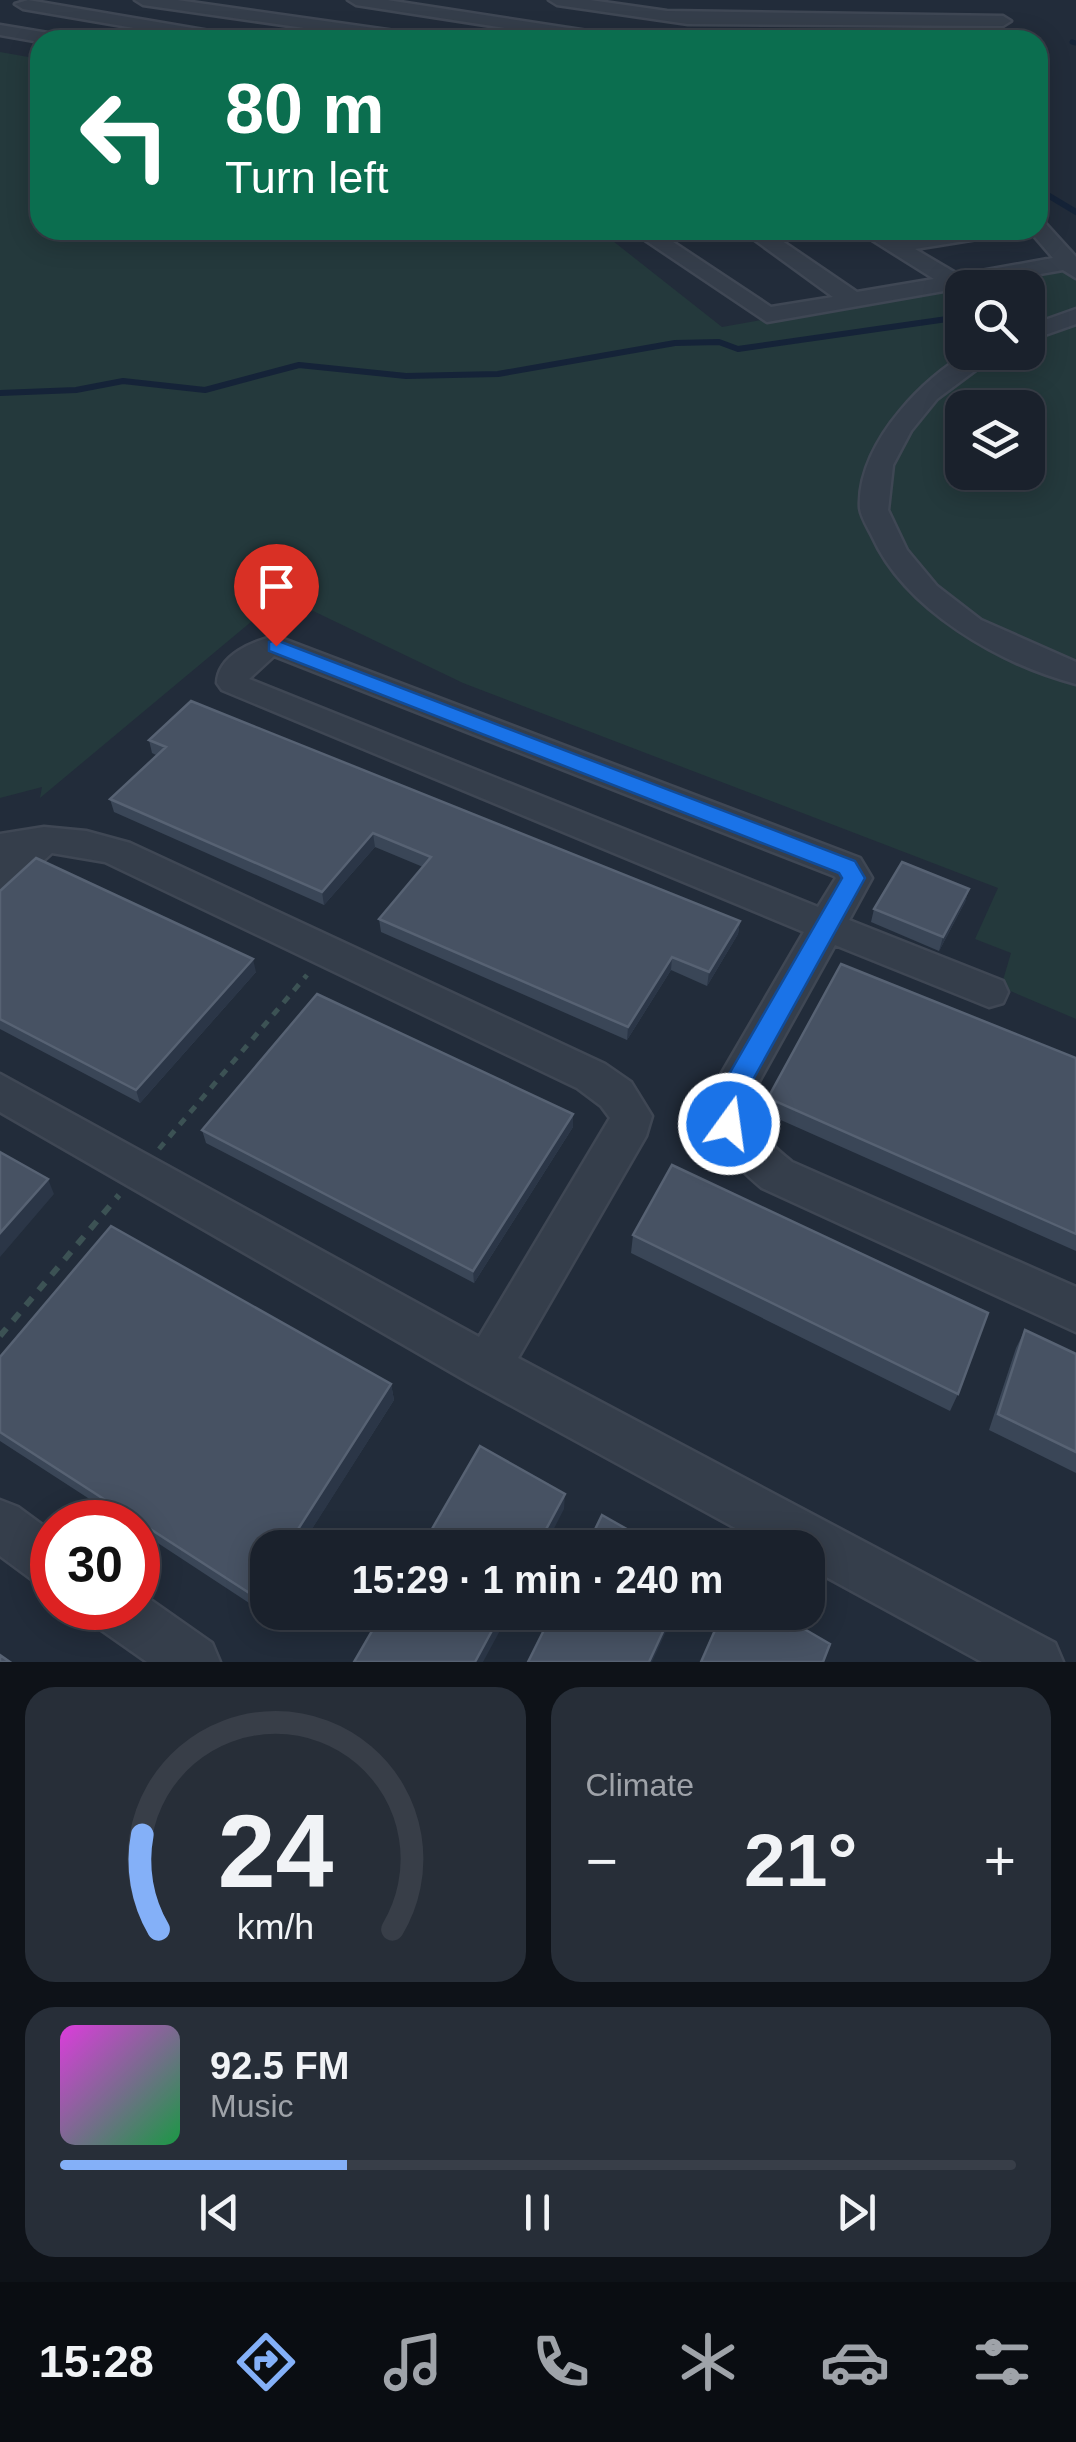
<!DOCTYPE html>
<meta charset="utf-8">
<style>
:root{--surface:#1a212c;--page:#272e38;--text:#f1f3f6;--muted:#9fa3a9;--line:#383e48;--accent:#84b0f8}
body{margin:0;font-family:Arial,sans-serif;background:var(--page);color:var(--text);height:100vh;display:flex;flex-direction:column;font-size:38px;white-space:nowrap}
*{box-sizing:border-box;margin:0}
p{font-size:32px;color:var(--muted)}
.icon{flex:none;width:55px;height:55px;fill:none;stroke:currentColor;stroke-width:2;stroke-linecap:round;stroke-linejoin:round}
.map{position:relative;height:1662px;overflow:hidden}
.side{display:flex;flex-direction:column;gap:25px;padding:25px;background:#0e1218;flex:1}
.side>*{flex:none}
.hud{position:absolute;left:30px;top:30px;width:1018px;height:210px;border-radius:30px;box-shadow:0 5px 25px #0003,0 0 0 2px var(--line);background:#0b6e4f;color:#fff;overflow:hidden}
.fabs{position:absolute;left:945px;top:270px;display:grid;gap:20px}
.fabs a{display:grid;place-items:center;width:100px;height:100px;border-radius:20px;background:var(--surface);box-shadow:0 5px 25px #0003,0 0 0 2px var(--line);font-size:50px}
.speed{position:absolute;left:30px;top:1500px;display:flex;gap:20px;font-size:50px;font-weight:700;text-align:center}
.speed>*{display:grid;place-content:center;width:130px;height:130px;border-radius:50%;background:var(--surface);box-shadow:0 5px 25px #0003,0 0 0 2px var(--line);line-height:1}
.speed .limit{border:15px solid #d22;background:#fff;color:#111}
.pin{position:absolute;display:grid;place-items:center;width:85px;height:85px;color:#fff;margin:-102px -42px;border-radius:50% 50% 50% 0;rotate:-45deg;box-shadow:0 0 10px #0007}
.pin .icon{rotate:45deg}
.me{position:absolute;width:110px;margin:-55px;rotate:14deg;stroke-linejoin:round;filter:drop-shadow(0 0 8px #0008)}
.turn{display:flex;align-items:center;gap:35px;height:210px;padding:0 30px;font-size:45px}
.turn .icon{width:130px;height:130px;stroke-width:2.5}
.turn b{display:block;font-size:70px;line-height:85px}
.big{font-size:75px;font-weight:700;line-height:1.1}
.side .card{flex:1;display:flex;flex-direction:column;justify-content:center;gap:15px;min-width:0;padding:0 35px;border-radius:30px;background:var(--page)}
.side .dial{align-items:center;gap:0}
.dial svg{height:260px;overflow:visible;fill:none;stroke:var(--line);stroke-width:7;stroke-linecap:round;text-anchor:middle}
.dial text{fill:var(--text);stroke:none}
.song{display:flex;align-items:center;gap:30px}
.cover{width:120px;height:120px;border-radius:15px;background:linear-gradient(135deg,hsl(300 70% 55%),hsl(140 70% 35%))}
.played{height:10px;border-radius:5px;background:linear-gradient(90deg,var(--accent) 30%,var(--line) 30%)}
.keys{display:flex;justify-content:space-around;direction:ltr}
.heat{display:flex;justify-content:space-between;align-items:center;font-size:55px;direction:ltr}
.side .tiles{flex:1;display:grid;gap:25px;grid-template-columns:1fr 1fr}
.card:last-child{grid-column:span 2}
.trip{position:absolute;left:250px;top:1530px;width:575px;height:100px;border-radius:30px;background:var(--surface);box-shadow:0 5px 25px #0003,0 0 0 2px var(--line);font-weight:700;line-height:100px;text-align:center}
.tabs{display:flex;height:160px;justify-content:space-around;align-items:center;background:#0a0d12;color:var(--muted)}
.tabs .icon{width:70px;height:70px}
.tabs .active{color:var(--accent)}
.tabs b{font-size:45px;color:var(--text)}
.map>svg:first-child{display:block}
</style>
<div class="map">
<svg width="1076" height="1662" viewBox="0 0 1076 1662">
<rect width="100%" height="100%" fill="#222c3a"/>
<!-- green -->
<path fill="#24393c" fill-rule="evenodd" d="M 0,52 L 40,59 L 40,230 L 599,230 L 722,327 L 1076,264 L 1076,1019 L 1001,987 L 1011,953 L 975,939 L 998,888 L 463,683 L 282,596 L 40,798 L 42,787 L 0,798 ZM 962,288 L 1028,288 L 1028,352 L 962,352 ZM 962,408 L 1028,408 L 1028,472 L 962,472 Z"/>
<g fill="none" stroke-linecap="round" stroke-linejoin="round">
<!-- stream-far1 -->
<path stroke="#152338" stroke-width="5" d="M 1072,42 L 1076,43
M 1038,189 L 1045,194"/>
<!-- stream -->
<path stroke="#152338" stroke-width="6" d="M 1041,191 L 1076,212
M 0,393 L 76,390 L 123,381 L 205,390 L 299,365 L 406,376 L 498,374 L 675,343 L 719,342 L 738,349 L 961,317"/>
<defs>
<path id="minor" d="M 28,0 L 233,35 L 241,40 L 204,40 L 23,9 L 15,4 Z
M 135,0 L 177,0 L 423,35 L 431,40 L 388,40 L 143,5 Z
M 348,0 L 387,0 L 614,35 L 622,40 L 582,40 L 356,5 Z
M 549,0 L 590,0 L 667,11 L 1003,16 L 1011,21 L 1003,26 L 688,24 L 557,5 Z
M 0,25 L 60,35 L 68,40 L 40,42 L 0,35 Z
M 1038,221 L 1045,223 L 1076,257 L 1076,278 L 1063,270 L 767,322 L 630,230 L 655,230 L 771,307 L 833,297 L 741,230 L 766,230 L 857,292 L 934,279 L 856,230 L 882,230 L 898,239 L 956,230 L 1007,230 L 996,236 L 915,249 L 959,275 L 1053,258 L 1029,230 L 1038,230 Z
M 1076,309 L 1076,324 L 1028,341 L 1028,326 Z
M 969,352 L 1000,352 L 937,399 L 911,431 L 893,465 L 888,510 L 907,550 L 937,586 L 981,620 L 1076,662 L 1076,684 C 1000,664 905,610 872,536 C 868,528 861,517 860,508 C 858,473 878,437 900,411 C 920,387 942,368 969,352 Z
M 276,636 L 860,858 L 872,878 L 849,920 L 1003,981 L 1008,992 L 1003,1003 L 989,1007 L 835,945 L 751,1096 C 751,1129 768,1142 792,1162 L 1076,1287 L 1076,1332 L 762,1188 C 731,1162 709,1138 709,1095 L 804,932 L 222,690 L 217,683 C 218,655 253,641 276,636 ZM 274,656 L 834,876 L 836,878 L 818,907 L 249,679 Z
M 44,827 L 86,831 L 130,843 L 605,1064 L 631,1082 L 652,1116 L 646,1136 L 518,1358 L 1055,1643 L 1063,1662 L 982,1662 L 808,1567 L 808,1548 L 772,1548 L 470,1383 L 0,1112 L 0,1074 L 479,1337 L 610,1118 L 601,1106 L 577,1088 L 105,862 L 52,853 L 13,888 L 0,892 L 0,834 Z
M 0,1500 L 18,1507 L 52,1532 L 52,1589 L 34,1581 L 0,1556 Z
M 138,1591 L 212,1643 L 220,1662 L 147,1662 L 97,1627 L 90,1608 L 138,1608 Z"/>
</defs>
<!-- minor casing -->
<use href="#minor" stroke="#3f4754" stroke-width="5"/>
<!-- path-far1 -->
<path stroke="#3c5254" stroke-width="5" stroke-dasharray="8 8" stroke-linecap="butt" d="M 159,1149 L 307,975"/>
<!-- path -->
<path stroke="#3c5254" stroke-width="6" stroke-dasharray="10 10" stroke-linecap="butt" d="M 0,1336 L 119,1195"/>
<!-- minor -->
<use href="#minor" fill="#353e4b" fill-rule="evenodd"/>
</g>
<!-- wall -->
<path fill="#3a4657" d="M 149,740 L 740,921 L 738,934 L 707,986 L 671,970 L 627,1040 L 381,932 L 379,919 L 423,867 L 375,847 L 324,905 L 114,812 L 110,799 L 156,755 L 152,753 Z
M 969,889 L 965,902 L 939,951 L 871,922 L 874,909 Z
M 0,891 L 256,972 L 140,1103 L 0,1029 Z
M 1076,1058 L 1076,1251 L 765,1113 L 768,1098 Z
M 573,1127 L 474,1283 L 206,1143 L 202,1130 Z
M 633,1235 L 958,1394 L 950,1411 L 631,1253 Z
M 1025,1330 L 1076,1354 L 1076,1473 L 989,1430 L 1016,1348 Z
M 0,1357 L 391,1384 L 394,1400 L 260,1610 L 138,1530 L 138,1522 L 125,1522 L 0,1441 Z"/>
<!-- shaded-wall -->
<path fill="#2b3647" d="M 373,833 L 375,847 L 324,905 L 322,892 Z
M 969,889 L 965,902 L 939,951 L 943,937 Z
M 740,921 L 738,934 L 707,986 L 709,972 Z
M 672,957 L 671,970 L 627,1040 L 628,1027 Z
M 253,959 L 256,972 L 140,1103 L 136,1090 Z
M 573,1114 L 573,1127 L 474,1283 L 473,1271 Z
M 48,1179 L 54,1194 L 0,1257 L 0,1233 Z
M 391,1384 L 394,1400 L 300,1548 L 286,1548 Z
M 565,1494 L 564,1509 L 544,1548 L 536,1548 Z
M 268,1576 L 268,1599 L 260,1610 L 254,1596 Z
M 502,1612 L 510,1612 L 483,1662 L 475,1662 Z
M 672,1612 L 675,1612 L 652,1662 L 649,1662 Z"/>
<!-- building -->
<path fill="#475263" stroke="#576273" stroke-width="2.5" d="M 191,701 L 740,921 L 709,972 L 672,957 L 628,1027 L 379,919 L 431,857 L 373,833 L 322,892 L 110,799 L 166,747 L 149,740 Z
M 36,858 L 253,959 L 136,1090 L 0,1019 L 0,891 Z
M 902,862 L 969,889 L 943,937 L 874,909 Z
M 841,964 L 1076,1058 L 1076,1234 L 768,1098 Z
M 317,994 L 573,1114 L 473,1271 L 202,1130 Z
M 0,1152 L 48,1179 L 0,1233 Z
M 672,1165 L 988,1313 L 958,1394 L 633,1235 Z
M 111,1226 L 391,1384 L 286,1548 L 268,1548 L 268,1576 L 254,1596 L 0,1432 L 0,1357 Z
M 1025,1330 L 1076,1354 L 1076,1452 L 998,1414 Z
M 480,1446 L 565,1494 L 536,1548 L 421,1548 Z
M 602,1515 L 660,1548 L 586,1548 Z
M 383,1612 L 502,1612 L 475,1662 L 354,1662 Z
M 553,1612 L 672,1612 L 649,1662 L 528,1662 Z
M 723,1612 L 775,1612 L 830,1644 L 823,1662 L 701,1662 Z
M 0,1655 L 10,1662 L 0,1662 Z"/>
<!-- route -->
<path fill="#1a73e8" stroke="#114b97" stroke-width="2.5" d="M 276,640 L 855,861 L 865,878 L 744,1096 L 739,1132 L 729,1135 L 719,1132 L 715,1124 L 717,1095 L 842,878 L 839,873 L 269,651 L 269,642 Z"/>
</svg>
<div class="fabs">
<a><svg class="icon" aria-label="search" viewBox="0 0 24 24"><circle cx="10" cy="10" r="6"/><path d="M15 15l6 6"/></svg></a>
<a><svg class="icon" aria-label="layers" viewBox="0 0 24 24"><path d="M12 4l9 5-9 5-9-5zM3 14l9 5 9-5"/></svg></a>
</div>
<div class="speed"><div class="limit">30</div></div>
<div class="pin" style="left:276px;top:646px;background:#d93025"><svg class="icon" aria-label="arrive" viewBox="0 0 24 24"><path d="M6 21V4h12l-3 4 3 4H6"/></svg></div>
<svg class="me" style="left:729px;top:1124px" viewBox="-20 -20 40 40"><circle r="17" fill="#1a73e8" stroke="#fff" stroke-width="3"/><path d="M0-11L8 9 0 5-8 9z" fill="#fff"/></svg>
<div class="trip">15:29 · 1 min · 240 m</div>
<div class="hud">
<div class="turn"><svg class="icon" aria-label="left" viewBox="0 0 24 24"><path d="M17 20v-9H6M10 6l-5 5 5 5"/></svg><div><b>80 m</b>Turn left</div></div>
</div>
</div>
<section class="side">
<div class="tiles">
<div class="card dial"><svg viewBox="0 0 100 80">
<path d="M14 69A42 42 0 1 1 86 69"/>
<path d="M14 69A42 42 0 0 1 9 40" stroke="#84b0f8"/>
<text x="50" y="56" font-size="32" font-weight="700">24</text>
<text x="50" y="72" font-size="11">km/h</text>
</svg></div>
<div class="card"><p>Climate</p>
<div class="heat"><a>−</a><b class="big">21°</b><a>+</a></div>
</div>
<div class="card">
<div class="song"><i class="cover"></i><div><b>92.5 FM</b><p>Music</p></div></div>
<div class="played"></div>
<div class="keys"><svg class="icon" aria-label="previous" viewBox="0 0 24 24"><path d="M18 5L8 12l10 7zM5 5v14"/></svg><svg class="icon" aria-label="pause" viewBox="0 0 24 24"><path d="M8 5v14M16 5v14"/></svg><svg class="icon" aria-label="next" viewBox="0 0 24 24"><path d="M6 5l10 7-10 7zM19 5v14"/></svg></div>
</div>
</div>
</section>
<nav class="tabs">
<b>15:28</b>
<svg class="icon active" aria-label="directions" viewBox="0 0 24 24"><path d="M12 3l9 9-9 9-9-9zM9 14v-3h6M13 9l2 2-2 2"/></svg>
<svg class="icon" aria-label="music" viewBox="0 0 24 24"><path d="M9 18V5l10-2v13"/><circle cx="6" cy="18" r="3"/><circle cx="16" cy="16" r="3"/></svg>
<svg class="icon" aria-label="phone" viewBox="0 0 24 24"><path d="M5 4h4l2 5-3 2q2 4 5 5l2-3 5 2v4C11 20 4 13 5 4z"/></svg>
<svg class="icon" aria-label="climate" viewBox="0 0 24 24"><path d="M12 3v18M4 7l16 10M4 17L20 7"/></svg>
<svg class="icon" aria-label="car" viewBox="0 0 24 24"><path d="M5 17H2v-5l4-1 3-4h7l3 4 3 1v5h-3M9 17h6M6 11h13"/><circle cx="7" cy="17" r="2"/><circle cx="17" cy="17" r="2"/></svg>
<svg class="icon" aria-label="filters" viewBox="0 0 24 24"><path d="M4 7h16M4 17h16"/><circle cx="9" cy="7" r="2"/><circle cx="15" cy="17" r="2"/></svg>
</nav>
